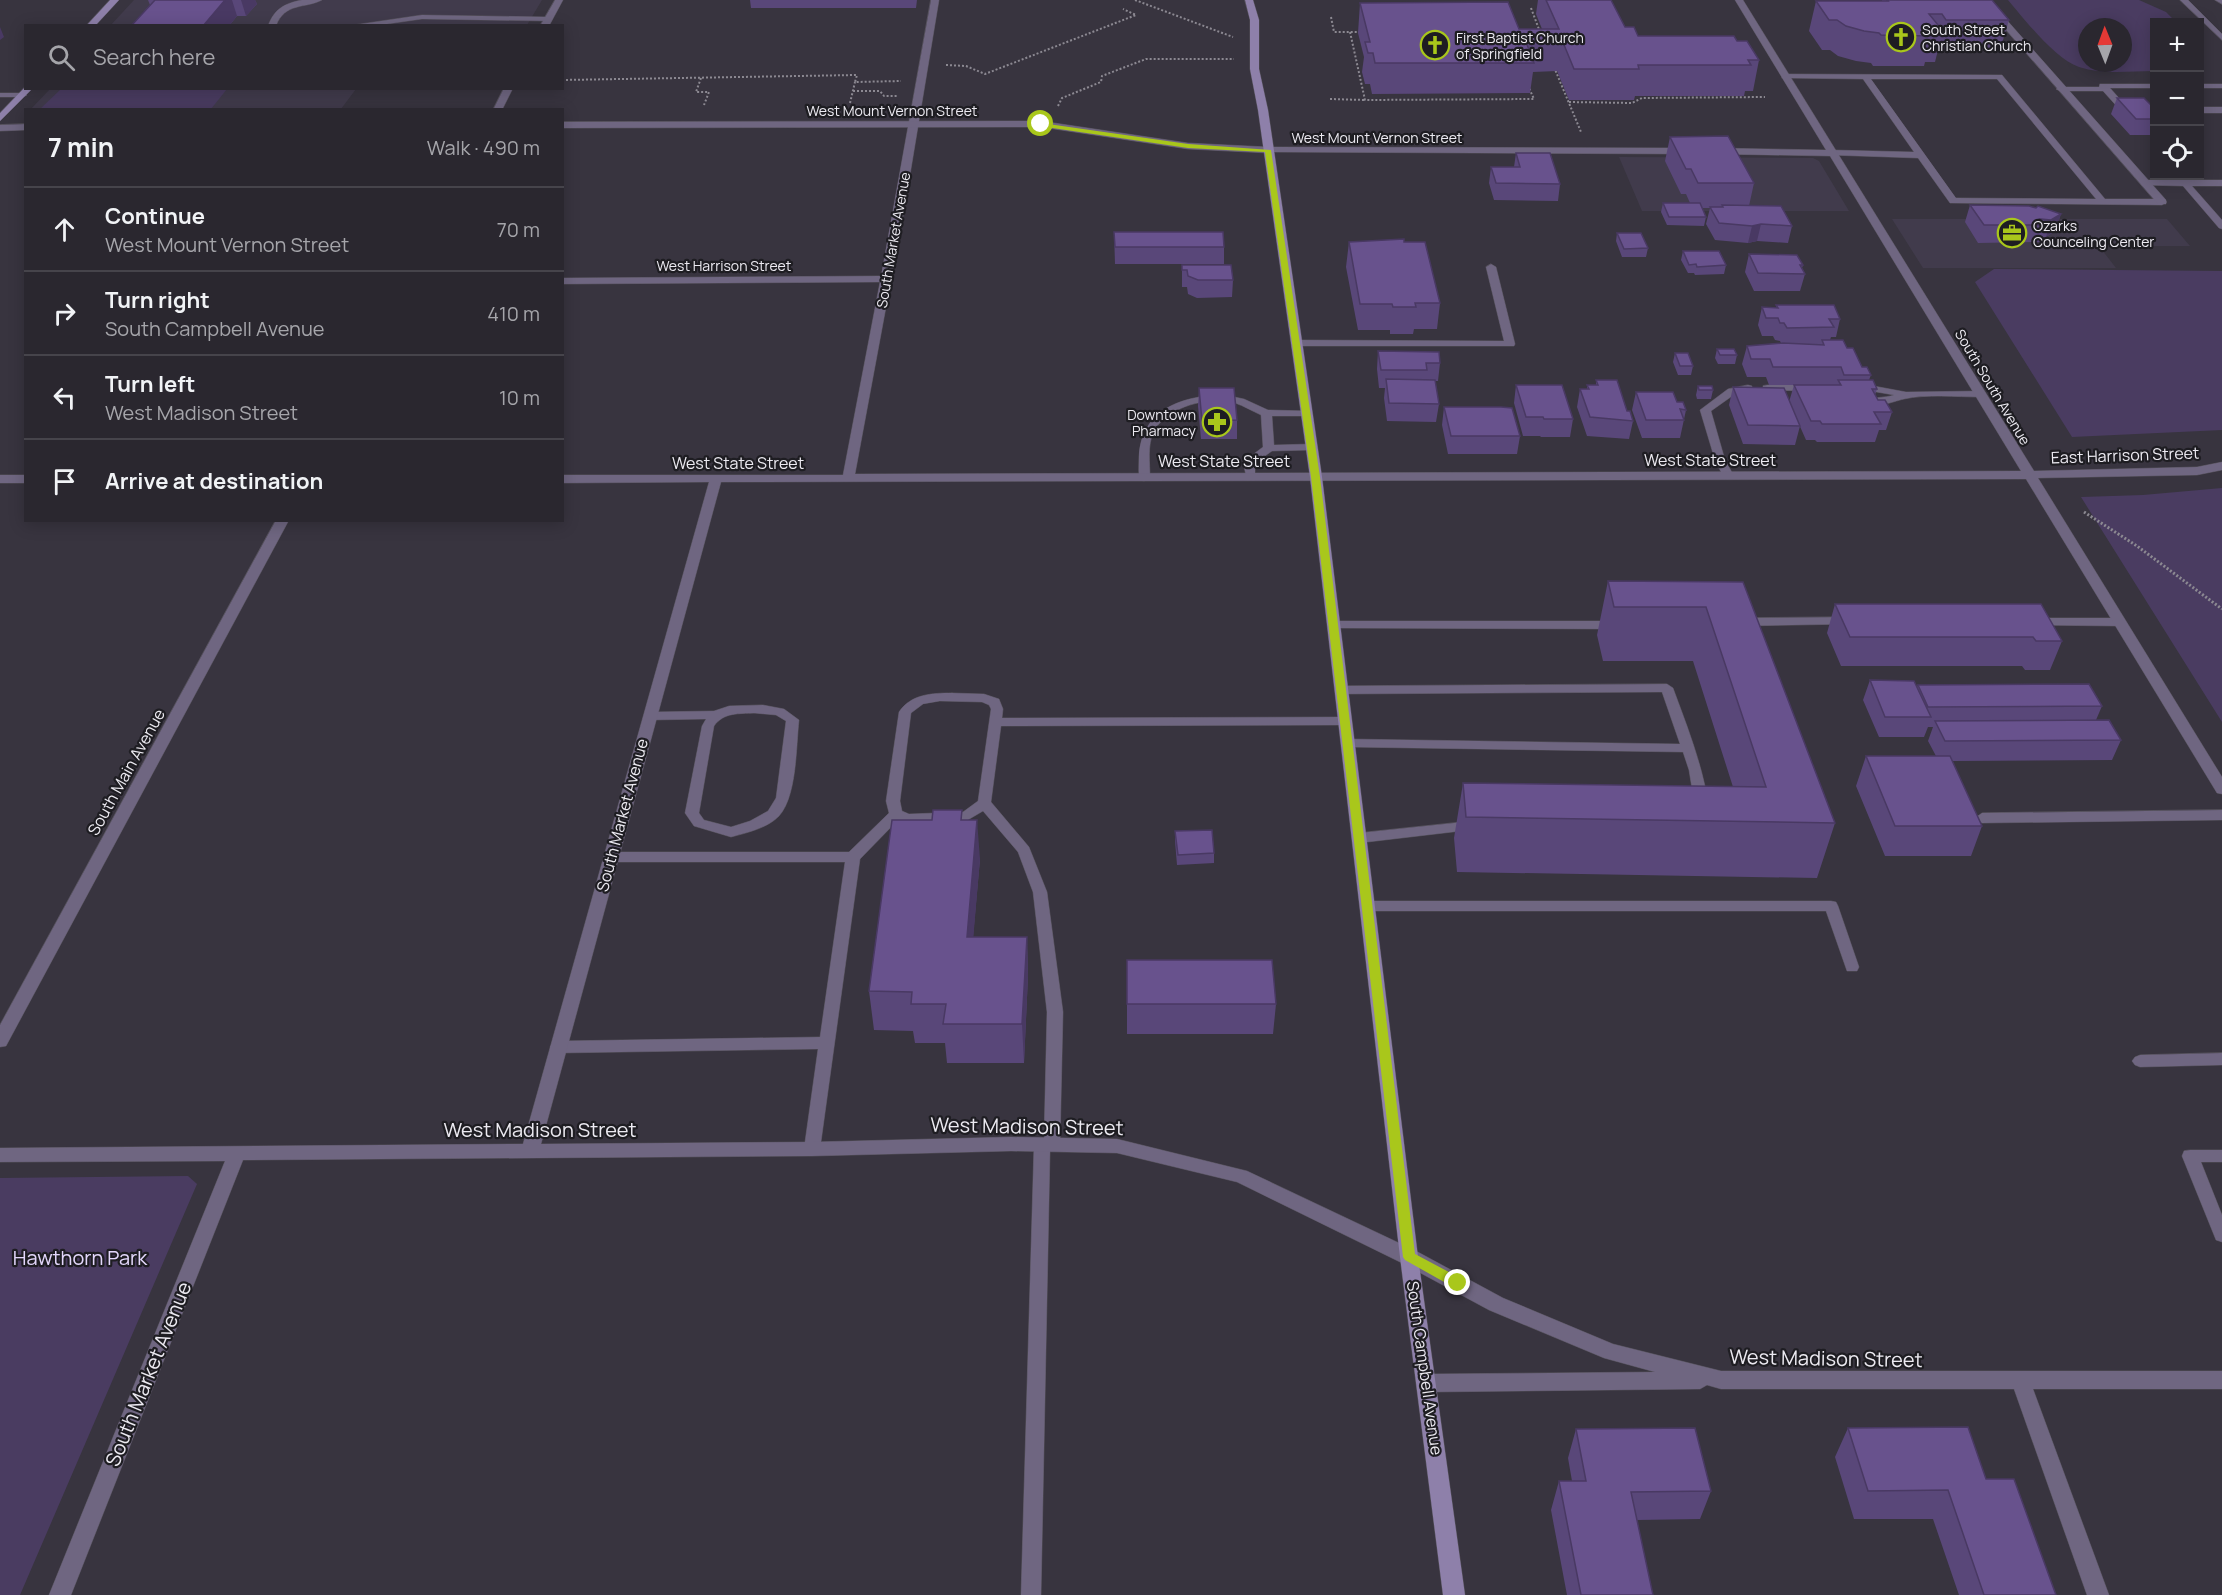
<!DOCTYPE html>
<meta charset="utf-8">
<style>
body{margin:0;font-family:Manrope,sans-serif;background:#36333b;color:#f1f3f6}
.controls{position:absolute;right:18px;top:18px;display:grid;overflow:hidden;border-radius:0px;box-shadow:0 3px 15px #0003}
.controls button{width:54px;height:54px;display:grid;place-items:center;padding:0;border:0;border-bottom:2px solid #46444b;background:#2a272f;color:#f1f3f6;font:30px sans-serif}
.compass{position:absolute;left:2078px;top:18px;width:54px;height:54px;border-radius:50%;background:#2a272f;box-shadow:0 3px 15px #0003;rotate:359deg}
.stop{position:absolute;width:18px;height:18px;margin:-14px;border:4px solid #a9c71b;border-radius:50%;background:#fff}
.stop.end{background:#a9c71b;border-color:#fff;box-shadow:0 2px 6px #0008}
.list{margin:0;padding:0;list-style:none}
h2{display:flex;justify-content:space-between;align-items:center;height:78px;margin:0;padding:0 24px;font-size:26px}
h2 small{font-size:20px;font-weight:400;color:#a5a5aa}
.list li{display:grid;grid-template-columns:39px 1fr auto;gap:18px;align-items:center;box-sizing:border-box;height:84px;padding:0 24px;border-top:2px solid #46444b}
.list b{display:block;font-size:22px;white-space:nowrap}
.list p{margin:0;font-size:20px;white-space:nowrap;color:#a5a5aa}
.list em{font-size:20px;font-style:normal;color:#a5a5aa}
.icon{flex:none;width:33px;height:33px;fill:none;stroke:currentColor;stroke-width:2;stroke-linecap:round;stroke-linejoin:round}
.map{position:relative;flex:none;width:2222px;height:1595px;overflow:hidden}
.search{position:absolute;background:#2a272f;box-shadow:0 3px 15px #0003;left:24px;top:24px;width:540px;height:66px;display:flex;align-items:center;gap:15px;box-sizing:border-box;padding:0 21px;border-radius:0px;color:#a5a5aa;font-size:22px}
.panel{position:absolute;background:#2a272f;box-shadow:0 3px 15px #0003;left:24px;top:108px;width:540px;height:414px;border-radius:0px}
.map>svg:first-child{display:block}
</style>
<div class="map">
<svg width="2222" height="1595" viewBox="0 0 2222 1595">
<rect width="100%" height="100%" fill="#38343f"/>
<path fill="#413b4c" d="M134 0H542L527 25 110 26Z
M50 89H356L341 109 30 110Z
M1619 157 1813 158 1819 161 1849 211H1642Z
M1892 219H2167L2190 246H2099L2116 268H1923Z"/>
<path fill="#4a3c61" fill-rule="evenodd" d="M2008 0H2139L2166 12 2176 22H2154V71C2130 71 2103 75 2079 67 2055 59 2025 20 2008 0ZM2087 27H2123V63H2087Z
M61 89V88L227 89 211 109H40Z
M1994 269 2222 271V430L2072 437 1975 282Z
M2222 488V722L2081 497 2143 495Z
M188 1176 197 1184 20 1595H0V1178Z"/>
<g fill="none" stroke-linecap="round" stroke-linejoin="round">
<g stroke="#55515b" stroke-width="1">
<path id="service" d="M302 0H322C305 9 285 2 276 26H268C274 9 285 3 302 0Z
M2180 0H2188L2222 34V40Z
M2215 0H2222V4Z
M422 15 548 17 552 19 548 21 422 19 373 26H347Z
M1782 74 2002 75 2105 199H2162L2167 202 2162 205 1950 203 1918 158 1829 155V151L1832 150 1914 152 1863 79 1785 78H1782ZM1871 79H1997L2096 199 1956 198Z
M2100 84H2154V88H2110L2127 107H2154V112H2122L2103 91H2060L2056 89 2060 87H2099Z
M2200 84H2222V88H2200Z
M0 93H23L27 95 23 97H0Z
M2200 107H2222V113H2200Z
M2145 180H2222V186H2192L2222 220V229L2219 228 2183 186 2142 185V181Z
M1491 264 1496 267 1515 344 1514 346H1296L1291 343 1296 340 1504 341 1486 267Z
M1863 384 1906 392 1980 391 1985 394 1980 397C1957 397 1926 394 1904 399 1891 402 1875 410 1864 401 1869 397 1885 398 1894 395L1859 389V385Z
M1748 385 1752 386V390L1735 394 1711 411 1725 460 1734 476 1728 479 1724 478 1715 460 1700 410 1728 389Z
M1767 385H1811L1816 388 1811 391 1763 390V386Z
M1225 395 1244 399 1268 410 1310 411 1311 413 1306 416H1272L1274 445 1311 444 1316 447 1311 450 1272 451 1255 463V480H1247L1243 462 1263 447 1261 415C1252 411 1244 406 1235 403 1209 396 1168 406 1154 431 1147 445 1150 463 1150 478L1144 481 1140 480C1138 473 1139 465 1139 457 1141 409 1183 395 1225 395Z
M1847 617 1853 621 1851 624 1740 626 1734 622 1740 618Z
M2034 618H2119L2125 622 2119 626 2030 625 2028 622Z
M1334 621H1616L1622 625 1616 629 1330 628 1328 625 1330 622Z
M1667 684 1673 688C1687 726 1701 761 1708 801L1706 804 1701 806 1694 801 1689 770 1683 752 1348 747 1341 743 1348 739 1680 744 1662 692 1341 694 1335 690 1341 686Z
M952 693 984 694 999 699 1003 709 1002 718 1345 717 1351 721 1345 725 1001 726 991 802 1029 847 1047 892 1063 1012 1060 1145 1058 1150 1050 1151 1041 1595H1021L1034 1145 1036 1140 1044 1139 1047 1012 1033 892 1018 852 983 811 966 821 908 824 898 820 860 859 820 1149 818 1154 812 1155 806 1154 804 1149 818 1049 558 1053 553 1051 550 1047 553 1043 558 1041 820 1037 845 862H611L604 857 611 852H849L889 813 886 801 899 712C911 694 932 693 952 693ZM940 701 982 702 989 705 991 709 978 801 963 812 909 814 902 811 900 801 911 713 923 704Z
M763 705 784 709 799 720C796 747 797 796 779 816 768 828 746 833 731 837L694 826 685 813 702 726 706 719 650 720 644 716 650 712 714 711 729 706ZM754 713 776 715 786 721 776 798 768 811 750 821 731 827 704 820 699 813 714 726C724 712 739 714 754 713Z
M2222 810V820L1982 823 1975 818 1982 813Z
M1473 821 1480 826 1478 829 1359 843 1352 838 1359 833Z
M1367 901H1831L1836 902 1838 906 1859 967 1857 971H1847L1826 911H1367L1362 910 1360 906 1362 902Z
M2222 1053V1065L2140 1067 2135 1065 2132 1061 2135 1057 2140 1055Z
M2190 1150H2222V1162H2201L2222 1215V1242L2216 1240 2214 1235 2182 1156 2184 1151Z"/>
</g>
<g stroke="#55515b" stroke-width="1">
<path id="minor" d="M555 0H563L549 26H540Z
M931 0H939L905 205 855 474 2021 471 1830 156 1715 154 1710 151 1715 148 1826 150 1735 0H1743L2034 471 2197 467 2222 462V470L2197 475 2038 478 2222 777V794L2217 793 2026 479 721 482 541 1144 812 1142 1011 1137 1117 1139 1247 1171 1416 1251 1503 1298 1613 1344 1721 1371H2222V1389H2033L2109 1595H2087L2014 1389H1721L1707 1385 1700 1389 1428 1392 1421 1389 1418 1383 1421 1377 1428 1374 1655 1372 1604 1358 1489 1310 1402 1263 1237 1182 1117 1153 1011 1151 812 1156 243 1160 71 1595H49L225 1161 0 1162V1148L523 1144 709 482 562 483V475H843L880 282 562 284V278L881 276Z
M1980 0H1989L2166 200V204H2158Z
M504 88H513L502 110H493Z
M1268 147 1685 148 1690 151 1685 154 1265 152V148Z
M0 475H26V483H0Z
M276 520H289L6 1046 0 1047V1025Z"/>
</g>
<g stroke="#55515b" stroke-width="1">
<path id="tertiary" d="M1041 121 1188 143 1268 147 1273 150 1268 153 1188 149 1041 127 562 128V122Z
M26 124V130L0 131V125Z"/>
</g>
<g stroke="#55515b" stroke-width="1">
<path id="secondary" d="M110 0H119L95 26H86Z
M1245 0H1253L1259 20V69L1268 110 1322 477 1418 1257 1465 1595H1443L1400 1257 1310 477 1258 110 1250 69V20Z
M26 86V88H33L0 121V113Z"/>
</g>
<path stroke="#8c8992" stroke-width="2" stroke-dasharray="2 2" stroke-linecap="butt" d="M1135 0 1233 37
M1531 8 1540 32
M1331 17 1334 32H1363
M1350 32 1365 100 1534 99 1529 88
M946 65 966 66 985 74 1136 15 1123 9
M1554 67 1581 132
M701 78 696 92H709L704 105
M562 80 857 75 855 82 901 81
M853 91H880L884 96H897
M1330 99 1365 100
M1569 102 1632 103 1642 98 1765 97
M850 103 855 82
M1058 106 1062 98 1101 82 1102 76 1146 59H1234"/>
<path stroke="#8c8992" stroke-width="3" stroke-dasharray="2 2" stroke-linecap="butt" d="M2084 512 2137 546 2222 609"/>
<use href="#service" fill="#6f6681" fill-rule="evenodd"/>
<use href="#minor" fill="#6f6681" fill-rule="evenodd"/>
<use href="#tertiary" fill="#6f6681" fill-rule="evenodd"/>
<use href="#secondary" fill="#8e80aa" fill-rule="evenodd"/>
</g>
<path fill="#594779" d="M148 0H255L257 4 246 16H237L229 26H131L150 5Z
M750 0H917L916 8H751Z
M1538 0H1611L1625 27 1638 36 1737 41 1759 60 1753 91H1745L1744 96H1635L1634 100H1569L1557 71 1533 72 1530 93 1372 94 1370 84H1365L1362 72 1364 57 1358 33 1360 3 1519 29H1542L1536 14Z
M1882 0H1992L2009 20 2000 50H1938L1935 62H1925L1924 66H1873L1871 63 1856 61 1838 56 1830 50H1822L1809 31 1816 1H1882Z
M2117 98 2154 108V135H2130L2111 114Z
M1670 137 1754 183 1749 206 1792 226 1788 243 1757 241 1748 243 1715 240 1706 224 1710 208H1702L1706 217 1704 226 1667 225 1661 212 1663 203H1690L1686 194H1681L1665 161Z
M1516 153 1560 184 1558 201 1494 200 1489 183 1491 167H1514Z
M1970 205 2036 208 2061 214 2055 231 2046 237H2041L2040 242 1978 243 1965 222Z
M1114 232 1224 247V264H1115Z
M1617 233 1648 248 1646 257H1622L1616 241Z
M1349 242H1404L1440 303 1437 329H1414L1413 334H1390V330H1358L1346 267Z
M1683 251 1726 265 1724 274 1695 275 1694 273H1688L1681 260Z
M1749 254 1803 265 1802 268 1805 274 1800 291H1754L1745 272Z
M1182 265 1233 280 1232 297 1197 298 1188 294 1187 287H1182Z
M1776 305 1840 319 1836 337H1831L1830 340 1847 348 1862 367 1871 375 1869 380 1877 389 1875 395 1878 400 1892 412 1886 430H1879L1875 442H1817L1815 440H1806L1798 422 1800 426 1795 445 1743 444 1729 405 1733 387 1789 402 1794 385H1769L1766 377H1747L1742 364 1747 346 1781 343 1780 341 1775 340 1773 336H1762L1758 325 1762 307 1776 308Z
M1717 349 1737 355 1735 364H1718L1715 358Z
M1378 351 1440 363 1438 381H1435L1439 404 1436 422 1387 421 1384 398 1385 388H1379L1377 369Z
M1675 353 1693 366 1691 375H1678L1673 362Z
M1596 380 1627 411 1633 421 1629 439 1587 436 1577 407 1580 389H1587V385H1596Z
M1516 385 1573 419 1570 437H1541L1540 436H1523L1514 403Z
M1698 386 1713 390 1711 399H1697L1696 395Z
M1199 388 1237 420V439H1201L1198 406Z
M1636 392 1686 410 1680 438H1642L1632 410Z
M1444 407 1520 436 1517 454H1448L1442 425Z
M1608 581 1743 582 1835 823 1817 878 1457 872 1454 838 1463 783 1733 787 1693 661H1603L1597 635Z
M1835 604 2062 641 2050 670H2025L2022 666H1841L1827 633Z
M1870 680 1917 687 1918 685 2102 706 2096 720 2121 740 2112 760 1952 761 1982 826 1971 856H1885L1856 786 1866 756H1936L1928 741 1933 727H1928L1924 737H1879L1863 700Z
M962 810V820L980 859 973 937H1027L1028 976 1024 1063H947L945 1043H915L913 1031 874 1030 869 991 932 820Z
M1175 831 1214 853V863L1177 865 1175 841Z
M1127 960 1276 1004 1273 1034H1127Z
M1848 1428 1986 1479 2056 1595H1959L1933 1519H1854L1835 1457Z
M1576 1429 1711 1491 1700 1519 1637 1520 1653 1595H1567L1551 1510 1559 1481H1572L1568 1458Z"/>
<path fill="#493963" d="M225 0H232L237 16 229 26H203Z
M241 0H255L257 4 246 16Z
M0 27 4 37 0 40Z
M2061 214 2055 231 2046 237 2051 220Z
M1761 224 1757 241 1748 243 1752 226Z
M977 820 980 859 970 976 967 937Z
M1027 937 1028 976 1024 1063 1022 1024Z"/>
<path fill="#68528d" stroke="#493963" stroke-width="1.5" d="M155 0H225L203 26H131Z
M1546 0H1611L1625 27H1634L1638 36H1734L1737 41H1747L1759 60H1748L1751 65H1638L1639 69H1574L1562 40 1526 42 1534 63H1375L1373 53H1368L1365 42H1370L1360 3 1508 2 1519 29H1559Z
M1887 0H1992L2009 20H1946L1942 14H1929L1943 31 1929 32 1932 36 1881 35 1879 33 1864 31 1846 26 1837 20H1829L1816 1H1888Z
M2117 98H2144L2154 108V119H2136Z
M1728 136 1754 183H1698L1691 169H1686L1670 137Z
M1516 153H1550L1560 184 1496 183 1491 167H1520Z
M1663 203H1700L1706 217H1669Z
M1722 205 1781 206 1792 226 1761 224 1752 226 1719 223 1710 207H1723Z
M1970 205 2029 206 2036 208 2038 206 2061 214 2051 220 2040 219 2045 225H1984Z
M1114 232H1223L1224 247H1115Z
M1617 233H1641L1648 248 1624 249Z
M1404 239V242H1425L1440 303H1415L1416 307H1393L1392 304H1360L1349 242Z
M1683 251H1719L1726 265 1697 267 1696 264 1689 265Z
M1749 254 1797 255 1803 265H1800L1805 274 1758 273Z
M1182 265H1231L1233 280H1198L1188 276 1187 270H1182Z
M1776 305H1834L1840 319H1829L1834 327 1787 328 1784 323H1780L1778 318H1766L1762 307 1778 308Z
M1822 340H1843L1847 348H1853L1862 367H1867L1871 375H1844L1841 367H1773L1770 359H1751L1747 346 1783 343 1824 345Z
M1717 349H1734L1737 355H1720Z
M1378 351 1439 352 1440 363H1426L1427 370H1381Z
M1675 353H1688L1693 366H1680Z
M1386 379 1435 380 1439 404 1389 403Z
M1596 380H1617L1627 411H1630L1633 421 1590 417 1580 389H1589L1587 385H1598Z
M1838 380H1873L1877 389H1872L1878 400H1885L1892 412H1874L1881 424H1822L1820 421H1811L1794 385H1841Z
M1516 385H1562L1573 419H1544L1543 417H1526Z
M1698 386H1712L1713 390H1699Z
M1733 387 1784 388 1800 426 1748 425Z
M1199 388H1234L1237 420 1202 421Z
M1636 392H1673L1677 402H1683L1686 410 1680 409 1684 420H1646Z
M1444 407H1501L1512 408 1520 436H1451Z
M1608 581 1743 582 1835 823 1466 817 1463 783 1766 787 1706 607H1614Z
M1835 604H2041L2062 641H2036L2033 637H1850Z
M1870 680 1914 681 1931 717H1885Z
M2089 684 2102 706 1928 707 1918 685Z
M2109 720 2121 740 1945 741 1935 721Z
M1866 756H1950L1982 826H1895Z
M933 810H962L961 820H977L967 937H1027L1022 1024H943L946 1004H911L912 992 869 991 892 820H932Z
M1212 830 1214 853 1178 855 1175 831Z
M1127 960H1272L1276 1004H1127Z
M1968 1427 1986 1479H2014L2056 1595H1984L1948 1490 1868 1491 1848 1428Z
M1695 1428 1711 1491 1631 1492 1653 1595H1581L1559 1481H1586L1576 1429Z"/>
<path fill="#a9c71b" d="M1041 123 1188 144 1271 150 1320 477 1415 1254 1462 1279 1464 1283 1462 1287H1453L1405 1260 1403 1257 1311 477 1265 152 1188 148 1039 126Z"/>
<defs>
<g id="church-ring" transform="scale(1.5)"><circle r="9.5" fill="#1e1d22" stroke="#a9c71b" stroke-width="1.5"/><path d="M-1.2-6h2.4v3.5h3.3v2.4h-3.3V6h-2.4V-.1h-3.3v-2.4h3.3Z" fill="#a9c71b"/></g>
<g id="office-ring" transform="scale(1.5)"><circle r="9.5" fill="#1e1d22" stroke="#a9c71b" stroke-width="1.5"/><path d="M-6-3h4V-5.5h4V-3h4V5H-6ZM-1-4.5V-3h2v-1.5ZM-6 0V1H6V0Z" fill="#a9c71b"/></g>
<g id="pharmacy-ring" transform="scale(1.5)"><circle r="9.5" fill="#1e1d22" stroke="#a9c71b" stroke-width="1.5"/><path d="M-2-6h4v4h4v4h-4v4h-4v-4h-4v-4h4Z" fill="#a9c71b"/></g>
</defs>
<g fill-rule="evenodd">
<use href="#church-ring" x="1901" y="37"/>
<use href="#church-ring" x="1435" y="45"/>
<use href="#office-ring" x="2012" y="233"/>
<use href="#pharmacy-ring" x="1217" y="422"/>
</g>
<g text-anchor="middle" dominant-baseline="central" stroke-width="4.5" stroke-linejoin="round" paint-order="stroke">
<g font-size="14" fill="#eceaf1" stroke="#1e1d22" text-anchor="start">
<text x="1922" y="29">South Street<tspan x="1922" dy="16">Christian Church</tspan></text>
<text x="1456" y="37">First Baptist Church<tspan x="1456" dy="16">of Springfield</tspan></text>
<text x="2033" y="225">Ozarks<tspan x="2033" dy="16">Counceling Center</tspan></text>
<text x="1196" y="414" text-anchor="end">Downtown<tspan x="1196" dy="16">Pharmacy</tspan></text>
</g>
<g font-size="14" fill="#eceaf1" stroke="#1e1d22">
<text x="892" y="110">West Mount Vernon Street</text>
<text x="1377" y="137">West Mount Vernon Street</text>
<text transform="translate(893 240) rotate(-80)">South Market Avenue</text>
<text x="724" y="265">West Harrison Street</text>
<text transform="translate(1993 387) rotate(59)">South South Avenue</text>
</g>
<g font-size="16" fill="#eceaf1" stroke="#1e1d22">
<text transform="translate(2125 455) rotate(-2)">East Harrison Street</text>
<text x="1710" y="460">West State Street</text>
<text x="1224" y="461">West State Street</text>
<text x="738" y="463">West State Street</text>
<text transform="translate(126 772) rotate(-61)">South Main Avenue</text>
<text transform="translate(622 815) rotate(-75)">South Market Avenue</text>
<text transform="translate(1425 1368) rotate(82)">South Campbell Avenue</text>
</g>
<g font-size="20" fill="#eceaf1" stroke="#1e1d22">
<text transform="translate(1027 1126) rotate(1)">West Madison Street</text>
<text x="540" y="1129">West Madison Street</text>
<text transform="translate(1826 1358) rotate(1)">West Madison Street</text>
<text transform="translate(148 1374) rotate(-68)">South Market Avenue</text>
</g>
<g font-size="20" fill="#e3d7fb" stroke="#1e1d22">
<text x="80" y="1257">Hawthorn Park</text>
</g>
</g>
</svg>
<div class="controls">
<button>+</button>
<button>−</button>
<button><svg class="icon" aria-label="locate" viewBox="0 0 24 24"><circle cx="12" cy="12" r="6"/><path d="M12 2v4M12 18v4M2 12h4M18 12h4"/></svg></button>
</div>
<svg class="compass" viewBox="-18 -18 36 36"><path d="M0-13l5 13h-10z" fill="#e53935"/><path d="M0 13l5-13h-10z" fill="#a5a5aa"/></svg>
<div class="stop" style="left:1041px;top:124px"></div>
<div class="stop end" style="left:1458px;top:1283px"></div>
<div class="search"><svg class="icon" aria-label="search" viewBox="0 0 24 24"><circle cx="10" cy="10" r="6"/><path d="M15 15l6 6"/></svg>Search here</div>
<section class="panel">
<h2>7 min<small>Walk · 490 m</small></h2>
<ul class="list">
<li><svg class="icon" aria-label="ahead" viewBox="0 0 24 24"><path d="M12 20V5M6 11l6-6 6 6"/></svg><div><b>Continue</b><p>West Mount Vernon Street</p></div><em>70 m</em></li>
<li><svg class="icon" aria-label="right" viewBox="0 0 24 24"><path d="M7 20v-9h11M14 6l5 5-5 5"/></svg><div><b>Turn right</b><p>South Campbell Avenue</p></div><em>410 m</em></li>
<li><svg class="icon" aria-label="left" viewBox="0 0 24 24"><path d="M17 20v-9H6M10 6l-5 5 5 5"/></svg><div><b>Turn left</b><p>West Madison Street</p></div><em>10 m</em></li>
<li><svg class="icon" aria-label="arrive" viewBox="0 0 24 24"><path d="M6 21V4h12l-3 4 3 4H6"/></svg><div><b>Arrive at destination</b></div></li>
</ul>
</section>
</div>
